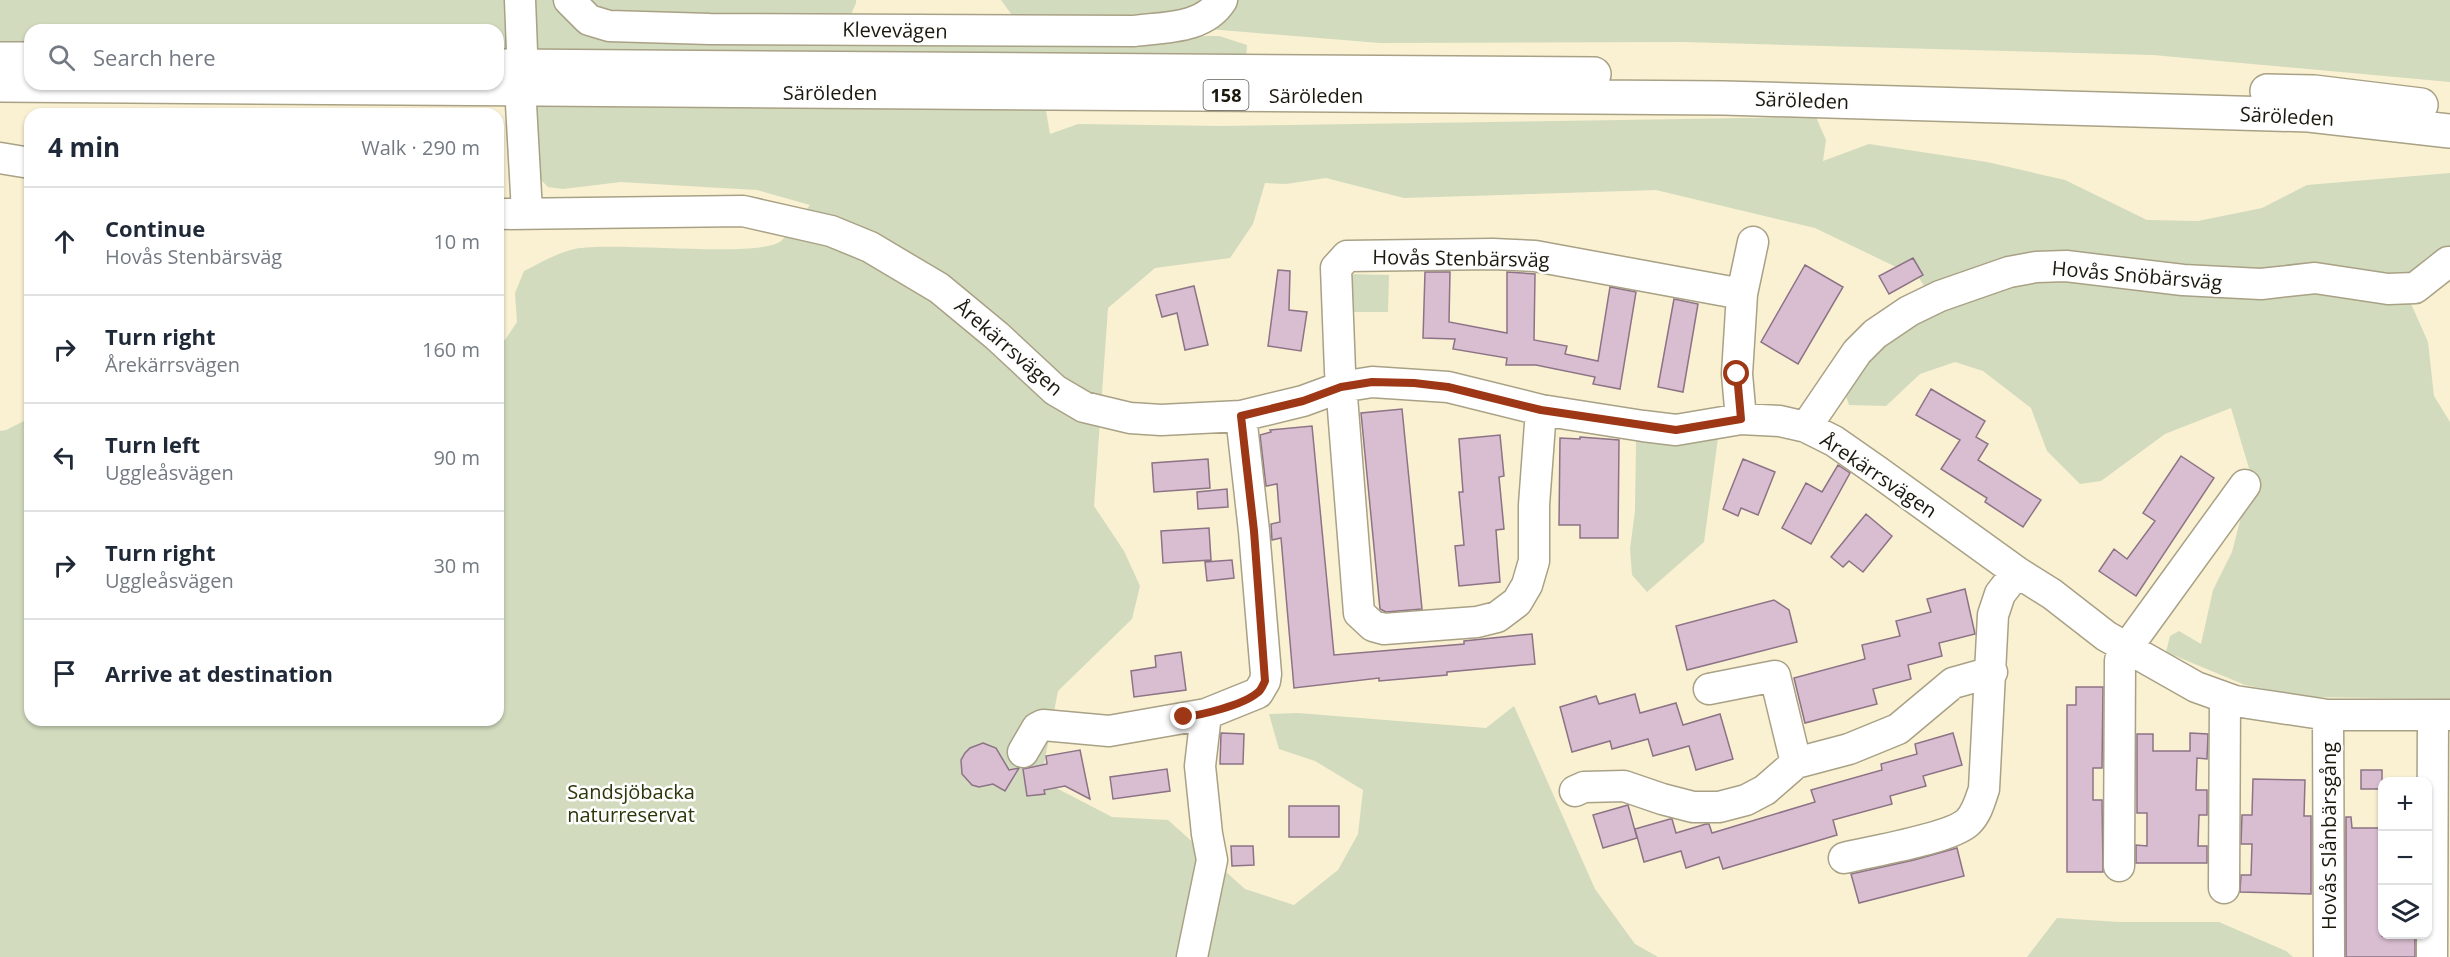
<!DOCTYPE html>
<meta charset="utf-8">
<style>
body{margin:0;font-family:"Open Sans",sans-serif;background:#f6f6f7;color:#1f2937}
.controls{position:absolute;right:18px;bottom:18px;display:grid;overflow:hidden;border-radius:12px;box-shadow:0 2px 4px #0004}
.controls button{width:54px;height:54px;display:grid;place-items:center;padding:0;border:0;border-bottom:2px solid #e0e1e3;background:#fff;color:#1f2937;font:30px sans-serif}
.stop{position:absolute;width:18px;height:18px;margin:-14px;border:4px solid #9e3715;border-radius:50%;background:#fff}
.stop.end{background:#9e3715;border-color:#fff;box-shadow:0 2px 6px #0008}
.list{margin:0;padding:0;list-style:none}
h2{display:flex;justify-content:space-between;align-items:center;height:78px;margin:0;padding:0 24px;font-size:26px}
h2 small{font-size:20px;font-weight:400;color:#747a83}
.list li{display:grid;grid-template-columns:39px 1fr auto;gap:18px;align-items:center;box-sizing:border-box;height:108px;padding:0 24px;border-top:2px solid #e0e1e3}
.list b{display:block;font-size:22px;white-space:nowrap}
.list p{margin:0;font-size:20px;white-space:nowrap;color:#747a83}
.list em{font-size:20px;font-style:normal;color:#747a83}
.icon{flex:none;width:33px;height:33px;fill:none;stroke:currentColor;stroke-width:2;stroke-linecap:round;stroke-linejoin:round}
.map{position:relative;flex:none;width:2450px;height:957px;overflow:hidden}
.search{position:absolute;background:#fff;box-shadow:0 2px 4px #0004;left:24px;top:24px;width:480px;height:66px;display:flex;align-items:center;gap:15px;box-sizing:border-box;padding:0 21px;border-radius:18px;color:#747a83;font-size:22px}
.panel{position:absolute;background:#fff;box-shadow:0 2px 4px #0004;left:24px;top:108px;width:480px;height:618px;border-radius:18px}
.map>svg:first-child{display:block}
</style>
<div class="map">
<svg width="2450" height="957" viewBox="0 0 2450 957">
<rect width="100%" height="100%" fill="#faf1d3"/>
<path fill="#d2dbbe" d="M0 0H504L508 55H498V30H30V49L0 48Z
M529 0H560L573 21 1004 37 1219 36 1247 45 1246 61 529 54Z
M589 0H856V3L849 19H631L595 8Z
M1001 0H2450V82L2153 55 1683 42 1380 43 1111 21 1014 18Z
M533 104 1046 111 1050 134 1078 124 1223 126 1816 117 1826 140 1823 161 1869 144 1987 162 2065 180 2147 220 2198 221 2262 208 2307 185 2450 173V251C2427 247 2414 271 2404 288L2428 342 2434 396 2450 422V699L2306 697 2245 685 2166 652 2170 636 2179 631 2201 644 2213 590 2232 552 2244 505 2254 485 2231 408 2165 434 2101 481 2080 484 2047 451 2031 408 1983 371 1955 362 1920 374 1886 406 1849 405 1843 387 1879 341 1939 310 1919 278 1815 228 1656 190 1404 198 1326 178 1286 184 1265 183 1253 224 1230 258 1155 268 1108 308 1094 506 1124 551 1140 586 1132 619 1058 691 1041 780 1112 817 1168 820 1245 889 1294 905 1338 870 1358 834 1363 790 1315 761 1279 749 1269 714 1298 713 1486 728 1514 706 1595 889 1635 944 1658 957H0V431L6 430 30 418V720H498V341L505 340 517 322 515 293 524 271C540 263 556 253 575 249 616 241 758 259 781 241 792 231 801 216 810 205L757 190 704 187 621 182 563 189 548 187 537 176Z
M1350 274 1389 275 1388 312H1349Z
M1718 438 1704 542 1647 592 1632 575 1630 549 1635 511 1636 441 1672 444Z
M2057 918 2119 922H2219L2286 951 2293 957H2027Z"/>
<path fill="#d9bed1" stroke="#8c7385" stroke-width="1.5" d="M1913 258 1923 275 1889 294 1879 276Z
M1805 265 1843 287 1798 364 1761 342Z
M1278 270 1290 271 1289 310 1307 312 1301 351 1268 346Z
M1425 272H1450L1449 322 1507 333V272L1535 274 1534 340 1567 346 1565 354 1598 361 1610 287 1636 292 1620 389 1593 384 1595 377 1536 365H1506L1507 358 1453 349 1455 339 1423 338Z
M1194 286 1208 345 1185 350 1177 313 1162 317 1156 295Z
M1674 299 1698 304 1683 392 1658 387Z
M1931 389 1985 421 1976 437 1988 444 1978 460 2041 500 2023 527 1985 502 1987 498 1941 469 1960 440 1916 415Z
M1402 409 1422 609 1386 612 1380 609 1361 413Z
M1312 426 1334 655 1464 644V641L1532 634 1535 664 1447 672V675L1379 681V678L1294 688 1281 538 1272 540 1271 524 1280 522 1277 484 1266 486 1260 435 1271 432 1270 430Z
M1500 435 1504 476 1499 477 1504 529 1496 530 1500 582 1459 586 1455 546 1464 545 1459 492H1463L1459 439Z
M1580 437 1619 440 1618 538H1580V525H1559L1560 438 1580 439Z
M2181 456 2214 478 2136 596 2099 571 2114 549 2127 559 2155 521 2143 513Z
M1208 459 1210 488 1154 492 1152 463Z
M1743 459 1775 472 1758 515 1741 508 1738 516 1723 509Z
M1838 465 1850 473 1811 544 1782 528 1806 483 1822 492Z
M1227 489 1228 507 1198 509 1197 492Z
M1866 514 1892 536 1863 572 1849 561 1843 567 1831 557Z
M1209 528 1211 560 1163 563 1161 531Z
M1232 560 1234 578 1207 581 1205 562Z
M1965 589 1975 634 1939 643 1942 656 1908 665 1911 679 1873 689 1877 704 1805 723 1794 678 1865 659 1862 645 1900 636 1896 621 1931 612 1927 599Z
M1774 600 1789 610 1797 642 1687 670 1676 626Z
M1181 652 1186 690 1134 697 1131 671 1156 667 1155 656Z
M2076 687H2103L2102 768H2093V800H2102L2103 872H2067V705H2076Z
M1635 694 1640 713 1676 703 1683 725 1720 714 1733 759 1696 770 1689 746 1653 756 1648 739 1612 749 1610 741 1572 752 1560 707 1596 696 1599 704Z
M1221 733 1244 734 1243 764H1220Z
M1953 733 1962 765 1923 776 1926 786 1890 796 1892 804 1833 820 1837 835 1723 869 1719 857 1686 868 1681 851 1644 862 1635 829 1670 819H1672L1676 833 1706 824H1709L1712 833 1815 802 1811 790 1882 770 1881 764 1917 754 1915 744Z
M2190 733 2208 734 2207 759 2197 758 2196 790H2207V815H2199L2198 846H2207V863H2136V845L2147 846V813H2137V734H2153V751H2190Z
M983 743 996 748 1009 770 1019 768 1005 791 993 784 979 787 972 785 962 774 961 760 965 753 970 748Z
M1080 750 1090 799 1065 786 1044 790 1045 794 1027 796 1023 769 1047 764 1046 756Z
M1167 769 1170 791 1113 799 1110 777Z
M2361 770H2382V789H2361Z
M2253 779 2305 780 2304 816H2311V894L2240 892 2241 875H2251L2252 844H2241L2242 815H2252Z
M1628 805 1637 838 1603 848 1593 815Z
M1289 806H1339V837H1289Z
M2346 817H2351L2352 828H2382V936H2415V957H2346Z
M1231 846H1253L1254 865 1232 866Z
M1957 848 1964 876 1859 903 1851 874 1914 860Z"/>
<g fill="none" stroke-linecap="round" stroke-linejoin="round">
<g stroke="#a9a185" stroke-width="33">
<path id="minor" d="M520 0 522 51
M569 0 589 20 609 26 710 29 1134 31C1165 27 1204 29 1222 0
M521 104 527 212
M0 158 30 163
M498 214 743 211 831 231 870 247 939 288 997 336 1055 390 1084 407 1130 418 1161 420 1241 416 1303 401 1341 387 1372 382 1448 387 1541 410 1643 426 1676 430 1741 419 1780 421 1806 427 1834 441 1877 471 2017 572 2052 594 2106 636 2196 687 2235 701 2328 715H2450
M1742 294 1753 242
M1541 410 1534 505V561L1527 585 1517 602 1497 617 1477 622 1384 629 1373 626 1359 613 1340 371 1336 268 1347 256 1493 254 1535 256 1742 294 1737 374 1741 419
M1806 427 1857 352 1875 334 1909 311 1940 296 2009 272 2036 267 2066 266 2183 280 2261 284 2315 278 2388 289 2415 288 2448 262
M1709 689 1775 676 1796 763
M2328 715 2329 957
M1023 752 1037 728 1043 725 1109 731 1206 714 1258 693 1265 681 1266 674 1254 531 1241 416
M1575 791 1584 787 1624 786 1662 799 1693 807H1719L1746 800 1765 790 1796 763 1849 749 1898 729 1953 683 1992 672
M1844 858C1872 851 1950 839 1968 822 1977 813 1980 801 1984 789L1993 615 2000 594 2017 572
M2119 866 2120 660 2134 638 2245 485
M2224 888 2225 698
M1192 957 1212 860 1207 834 1200 766 1206 714
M2432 957 2433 715"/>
</g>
<g stroke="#a9a185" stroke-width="36">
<path id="major" d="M0 59H30
M498 66 1594 74
M0 85 1724 98 2309 115 2450 131
M2267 91 2314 92 2421 105"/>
</g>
<use href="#minor" stroke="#fff" stroke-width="30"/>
<use href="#major" stroke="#fff" stroke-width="33"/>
</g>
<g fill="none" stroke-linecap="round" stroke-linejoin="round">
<path stroke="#9e3715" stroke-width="8" d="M1184 717C1202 715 1243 705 1257 693 1261 691 1263 685 1265 681L1254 531 1241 416 1303 401 1341 387 1372 382 1414 383 1448 387 1541 410 1676 430 1741 419 1737 374"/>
</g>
<g text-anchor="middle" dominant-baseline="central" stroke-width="5" stroke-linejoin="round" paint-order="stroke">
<rect fill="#fefefe" stroke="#5f5d56" stroke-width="1.5" x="1203.5" y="80" width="45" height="30" rx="4.5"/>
<g font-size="18" font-weight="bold" fill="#1b180e">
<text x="1226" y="95">158</text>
</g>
<g font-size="20" fill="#1b180e" stroke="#fefefe">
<text transform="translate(895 30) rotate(1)">Klevevägen</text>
<text x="830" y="92">Säröleden</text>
<text x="1316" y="95">Säröleden</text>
<text transform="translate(1802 100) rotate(2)">Säröleden</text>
<text transform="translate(2287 116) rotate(3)">Säröleden</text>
<text transform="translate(1461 258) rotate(1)">Hovås Stenbärsväg</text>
<text transform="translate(2137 275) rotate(5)">Hovås Snöbärsväg</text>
<text transform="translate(1009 347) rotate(41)">Årekärrsvägen</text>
<text transform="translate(1879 475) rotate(34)">Årekärrsvägen</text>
<text transform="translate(2328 836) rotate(-90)">Hovås Slånbärsgång</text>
</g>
<g font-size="20" fill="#2c3608" stroke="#fefefe">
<text x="631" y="791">Sandsjöbacka<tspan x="631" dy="23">naturreservat</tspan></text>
</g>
</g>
</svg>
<div class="controls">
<button>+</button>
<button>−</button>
<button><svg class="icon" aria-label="layers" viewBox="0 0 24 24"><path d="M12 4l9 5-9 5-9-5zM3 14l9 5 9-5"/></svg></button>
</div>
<div class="stop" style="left:1737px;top:374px"></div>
<div class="stop end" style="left:1184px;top:717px"></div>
<div class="search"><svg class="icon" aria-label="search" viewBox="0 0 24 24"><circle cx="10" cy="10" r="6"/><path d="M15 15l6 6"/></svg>Search here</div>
<section class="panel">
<h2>4 min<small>Walk · 290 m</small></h2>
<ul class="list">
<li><svg class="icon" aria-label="ahead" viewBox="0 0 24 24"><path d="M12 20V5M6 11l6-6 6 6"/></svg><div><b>Continue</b><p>Hovås Stenbärsväg</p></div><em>10 m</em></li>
<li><svg class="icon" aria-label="right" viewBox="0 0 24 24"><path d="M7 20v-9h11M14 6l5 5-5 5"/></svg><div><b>Turn right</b><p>Årekärrsvägen</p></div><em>160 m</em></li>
<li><svg class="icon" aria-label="left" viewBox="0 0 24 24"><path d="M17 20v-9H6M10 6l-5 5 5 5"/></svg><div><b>Turn left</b><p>Uggleåsvägen</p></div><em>90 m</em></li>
<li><svg class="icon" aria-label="right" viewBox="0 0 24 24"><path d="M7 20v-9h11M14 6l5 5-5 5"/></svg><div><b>Turn right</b><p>Uggleåsvägen</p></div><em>30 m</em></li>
<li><svg class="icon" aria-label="arrive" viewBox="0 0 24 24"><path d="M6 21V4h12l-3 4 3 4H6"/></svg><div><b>Arrive at destination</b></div></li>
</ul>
</section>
</div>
